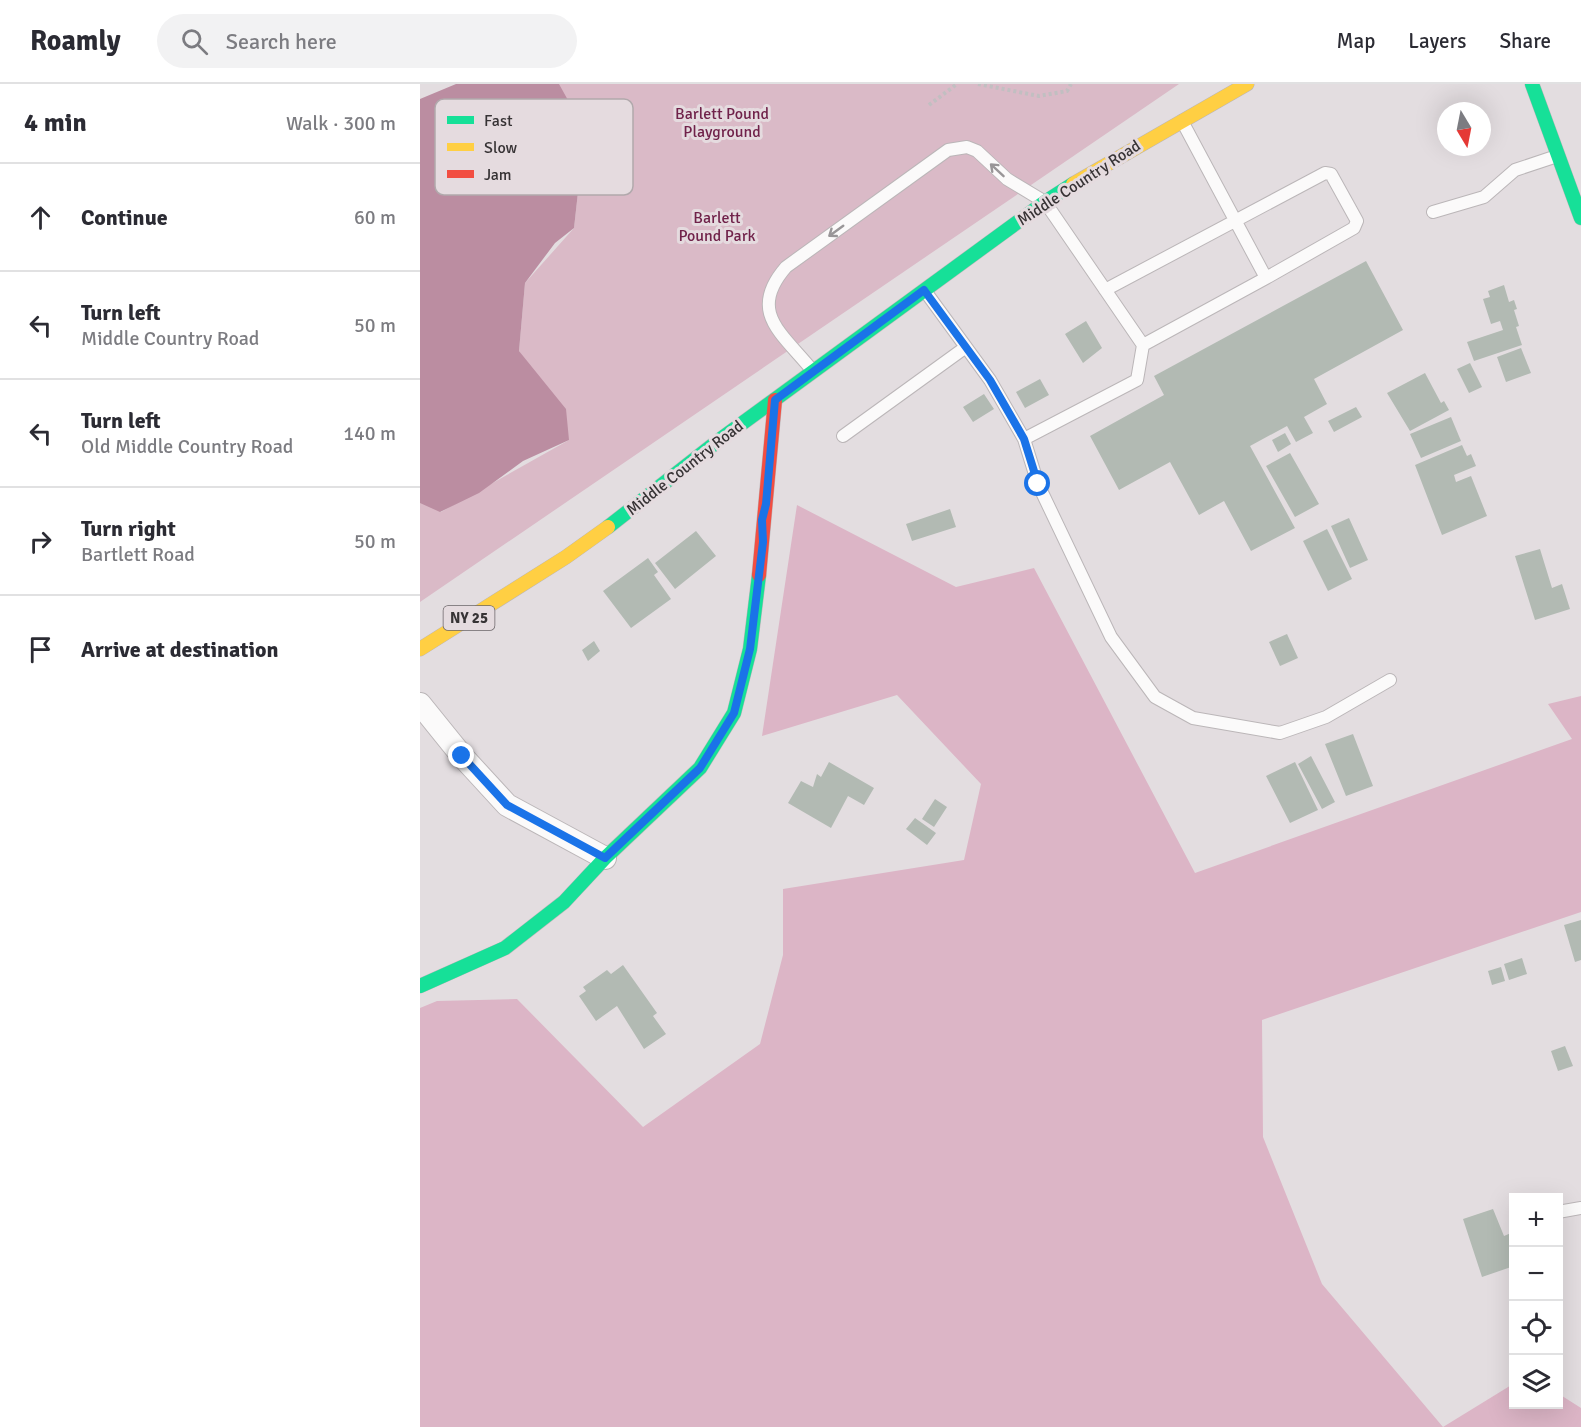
<!DOCTYPE html>
<meta charset="utf-8">
<style>
body{margin:0;font-family:Signika,sans-serif;background:#f2f2f3;color:#2b2b33}
.controls{position:absolute;right:18px;bottom:18px;display:grid;overflow:hidden;border-radius:0px;box-shadow:0 6px 24px #0002}
.controls button{width:54px;height:54px;display:grid;place-items:center;padding:0;border:0;border-bottom:2px solid #e1e1e2;background:#fff;color:#2b2b33;font:30px sans-serif}
.compass{position:absolute;left:1017px;top:18px;width:54px;height:54px;border-radius:50%;background:#fff;box-shadow:0 6px 24px #0002;rotate:170deg}
.stop{position:absolute;width:18px;height:18px;margin:-14px;border:4px solid #1a73e8;border-radius:50%;background:#fff}
.stop.end{background:#1a73e8;border-color:#fff;box-shadow:0 2px 6px #0008}
.list{margin:0;padding:0;list-style:none}
h2{display:flex;justify-content:space-between;align-items:center;height:78px;margin:0;padding:0 24px;font-size:26px}
h2 small{font-size:20px;font-weight:400;color:#7c7c81}
.list li{display:grid;grid-template-columns:39px 1fr auto;gap:18px;align-items:center;box-sizing:border-box;height:108px;padding:0 24px;border-top:2px solid #e1e1e2}
.list b{display:block;font-size:22px;white-space:nowrap}
.list p{margin:0;font-size:20px;white-space:nowrap;color:#7c7c81}
.list em{font-size:20px;font-style:normal;color:#7c7c81}
.icon{flex:none;width:33px;height:33px;fill:none;stroke:currentColor;stroke-width:2;stroke-linecap:round;stroke-linejoin:round}
.map{position:relative;flex:none;width:1161px;height:1343px;overflow:hidden}
header{display:flex;align-items:center;gap:36px;box-sizing:border-box;height:84px;padding:0 30px;background:#fff;border-bottom:2px solid #e1e1e2}
header strong{font-size:28px}
nav{display:flex;gap:33px;margin-inline-start:auto;font-size:21px}
.search{width:420px;height:54px;background:#f2f2f3;display:flex;align-items:center;gap:15px;box-sizing:border-box;padding:0 21px;border-radius:33px;color:#7c7c81;font-size:22px}
main{display:flex}
aside{flex:1;background:#fff}
.map>svg:first-child{display:block}
</style>
<header>
<strong>Roamly</strong>
<div class="search"><svg class="icon" aria-label="search" viewBox="0 0 24 24"><circle cx="10" cy="10" r="6"/><path d="M15 15l6 6"/></svg>Search here</div>
<nav><a>Map</a><a>Layers</a><a>Share</a></nav>
</header>
<main>
<aside>
<h2>4 min<small>Walk · 300 m</small></h2>
<ul class="list">
<li><svg class="icon" aria-label="ahead" viewBox="0 0 24 24"><path d="M12 20V5M6 11l6-6 6 6"/></svg><div><b>Continue</b></div><em>60 m</em></li>
<li><svg class="icon" aria-label="left" viewBox="0 0 24 24"><path d="M17 20v-9H6M10 6l-5 5 5 5"/></svg><div><b>Turn left</b><p>Middle Country Road</p></div><em>50 m</em></li>
<li><svg class="icon" aria-label="left" viewBox="0 0 24 24"><path d="M17 20v-9H6M10 6l-5 5 5 5"/></svg><div><b>Turn left</b><p>Old Middle Country Road</p></div><em>140 m</em></li>
<li><svg class="icon" aria-label="right" viewBox="0 0 24 24"><path d="M7 20v-9h11M14 6l5 5-5 5"/></svg><div><b>Turn right</b><p>Bartlett Road</p></div><em>50 m</em></li>
<li><svg class="icon" aria-label="arrive" viewBox="0 0 24 24"><path d="M6 21V4h12l-3 4 3 4H6"/></svg><div><b>Arrive at destination</b></div></li>
</ul>
</aside>
<div class="map">
<svg width="1161" height="1343" viewBox="0 0 1161 1343">
<rect width="100%" height="100%" fill="#e3dde0"/>
<path fill="#dabac7" d="M104 0H759L0 518V412L21 428 149 356 99 267 105 199 154 144 161 81 154 27Z"/>
<path fill="#dcb5c6" d="M377 421 536 503 614 484 775 789 1152 655 1128 620 1161 612V828L842 936 843 1053 902 1200 1023 1343 1093 1300 1094 1320H1138L1139 1310 1161 1324V1343H0V924L17 917 97 915 223 1043 340 960 363 871V805L544 776 561 700 477 611 342 652Z"/>
<path fill="#bb8da1" d="M36 0H139L154 27 161 81 154 144 135 159 105 199 99 267 146 325 149 356 103 377 59 409 20 428 0 419V15Z"/>
<path fill="#b2bab3" d="M946 177 983 246 894 295 907 320 884 333 893 349 876 358 867 342 830 362 875 444 831 467 804 417 779 431 750 378 699 406 670 352 744 311 734 292Z
M1084 201 1089 218 1094 216 1097 225 1094 226 1099 242 1096 243 1102 261 1054 277 1047 258 1083 246 1080 237 1071 240 1063 215 1070 213 1068 207Z
M666 237 682 264 663 279 645 250Z
M1101 264 1111 289 1086 298 1077 273Z
M1050 279 1062 303 1049 309 1037 285Z
M1005 289 1021 319 1024 317 1029 326 990 347 967 309Z
M620 295 629 311 605 324 596 308Z
M564 310 574 325 553 338 543 323Z
M936 323 942 333 914 348 908 337Z
M1031 333 1041 357 1001 374 990 350Z
M865 349 871 360 858 368 852 356Z
M1042 361 1047 372 1051 370 1056 382 1034 391 1036 398 1051 392 1067 432 1022 451 995 381Z
M870 369 899 420 875 433 846 382Z
M530 425 536 443 492 457 486 440Z
M929 434 948 476 930 484 911 442Z
M907 445 932 495 908 507 883 457Z
M276 447 296 472 255 505 235 479Z
M1120 465 1132 504 1142 500 1150 525 1115 536 1095 472Z
M228 474 238 488 234 491 251 515 211 544 183 507Z
M867 550 878 574 860 582 849 558Z
M174 557 180 567 168 577 162 566Z
M933 650 953 702 926 712 905 660Z
M891 672 915 718 902 725 878 680Z
M409 678 454 704 444 721 428 712 411 744 368 719 381 697 393 703 397 690 401 693Z
M875 678 898 726 870 739 846 692Z
M515 715 527 723 514 743 502 735Z
M495 734 516 749 507 761 486 745Z
M1161 836V876L1155 878 1144 841Z
M1102 874 1107 890 1089 896 1084 880Z
M203 881 237 929 233 932 246 950 224 965 197 922 176 937 159 912 166 907 163 903 187 886 191 890Z
M1081 883 1085 897 1072 901 1068 887Z
M1145 962 1153 982 1138 987 1131 967Z
M1073 1125 1084 1152 1091 1149 1094 1163 1089 1164 1094 1182 1062 1193 1043 1135Z"/>
<g fill="none" stroke-linecap="round" stroke-linejoin="round">
<g stroke="#bbb6b8" stroke-width="14">
<path id="lane" d="M1013 128 1064 113 1095 86 1137 72
M685 206 905 89 911 90 937 137 934 144 846 194
M505 207 570 296 604 355 717 296 723 261
M392 286C362 249 327 228 366 183L528 66 547 63 557 67 587 95 625 118 723 261 846 194 762 37
M423 352 546 263
M604 355 618 400 691 553 735 613 773 634 860 649 906 633 970 596
M1138 1128 1161 1124"/>
</g>
<g stroke="#bbb6b8" stroke-width="24">
<path id="street" d="M0 620 42 672 87 721 185 774"/>
</g>
<g stroke="#bbb6b8" stroke-width="15">
<path id="fast" d="M1112 0 1161 134
M188 443 298 357 625 118 653 100
M0 902 85 864 144 818 185 774 280 684 314 629 330 565 339 491"/>
</g>
<g stroke="#bbb6b8" stroke-width="15">
<path id="slow" d="M653 100 827 0
M0 565 146 473 188 443"/>
</g>
<g stroke="#bbb6b8" stroke-width="15">
<path id="jam" d="M339 491 355 316"/>
</g>
<path stroke="#c1bfc1" stroke-width="4" stroke-dasharray="3 3" stroke-linecap="butt" d="M558 0 619 12 647 7 651 0
M509 21 537 0"/>
<use href="#lane" stroke="#fbfafa" stroke-width="12"/>
<use href="#street" stroke="#fbfafa" stroke-width="22"/>
<use href="#fast" stroke="#16e098" stroke-width="14"/>
<use href="#slow" stroke="#ffcf43" stroke-width="14"/>
<use href="#jam" stroke="#f24e42" stroke-width="14"/>
</g>
<defs><path id="oneway-shaft" d="M-6 0H5M1.5-3L5.5 0L1.5 3" fill="none" stroke-width="1.6" stroke-linecap="round" stroke-linejoin="round" transform="scale(1.5)"/></defs>
<g stroke="#999698">
<use href="#oneway-shaft" transform="translate(577 86) rotate(-137)"/>
<use href="#oneway-shaft" transform="translate(416 147) rotate(144)"/>
</g>
<g fill="none" stroke-linecap="round" stroke-linejoin="round">
<path stroke="#1a73e8" stroke-width="8" d="M42 672 87 721 185 774 280 684 314 629 330 565 343 458 342 436 346 420 355 316 504 206 570 296 604 355 618 400"/>
</g>
<g text-anchor="middle" dominant-baseline="central" stroke-width="6" stroke-linejoin="round" paint-order="stroke">
<rect fill="#e5dbdf" stroke="#6b6568" stroke-width="1.5" x="23.5" y="522" width="51" height="24" rx="4.5"/>
<g font-size="15" font-weight="bold" fill="#373335">
<text x="49" y="534">NY 25</text>
</g>
<g font-size="16" fill="#70224a" stroke="#e5dbdf">
<text x="302" y="30">Barlett Pound<tspan x="302" dy="18">Playground</tspan></text>
<text x="297" y="134">Barlett<tspan x="297" dy="18">Pound Park</tspan></text>
</g>
<g font-size="16" fill="#373335" stroke="#e5dbdf">
<text transform="translate(659 99) rotate(-33)">Middle Country Road</text>
<text transform="translate(265 384) rotate(-38)">Middle Country Road</text>
</g>
</g>
<rect x="15" y="15" width="198" height="96" rx="9" fill="#e5dbdf" stroke="#b1a9ac" stroke-width="1.5"/>
<rect x="27" y="32" width="27" height="8" fill="#16e098"/>
<rect x="27" y="59" width="27" height="8" fill="#ffcf43"/>
<rect x="27" y="86" width="27" height="8" fill="#f24e42"/>
<g font-size="16" fill="#373335">
<text x="64" y="42">Fast</text>
<text x="64" y="69">Slow</text>
<text x="64" y="96">Jam</text>
</g>
</svg>
<div class="controls">
<button>+</button>
<button>−</button>
<button><svg class="icon" aria-label="locate" viewBox="0 0 24 24"><circle cx="12" cy="12" r="6"/><path d="M12 2v4M12 18v4M2 12h4M18 12h4"/></svg></button>
<button><svg class="icon" aria-label="layers" viewBox="0 0 24 24"><path d="M12 4l9 5-9 5-9-5zM3 14l9 5 9-5"/></svg></button>
</div>
<svg class="compass" viewBox="-18 -18 36 36"><path d="M0-13l5 13h-10z" fill="#e53935"/><path d="M0 13l5-13h-10z" fill="#7c7c81"/></svg>
<div class="stop" style="left:618px;top:400px"></div>
<div class="stop end" style="left:42px;top:672px"></div>
</div>
</main>
